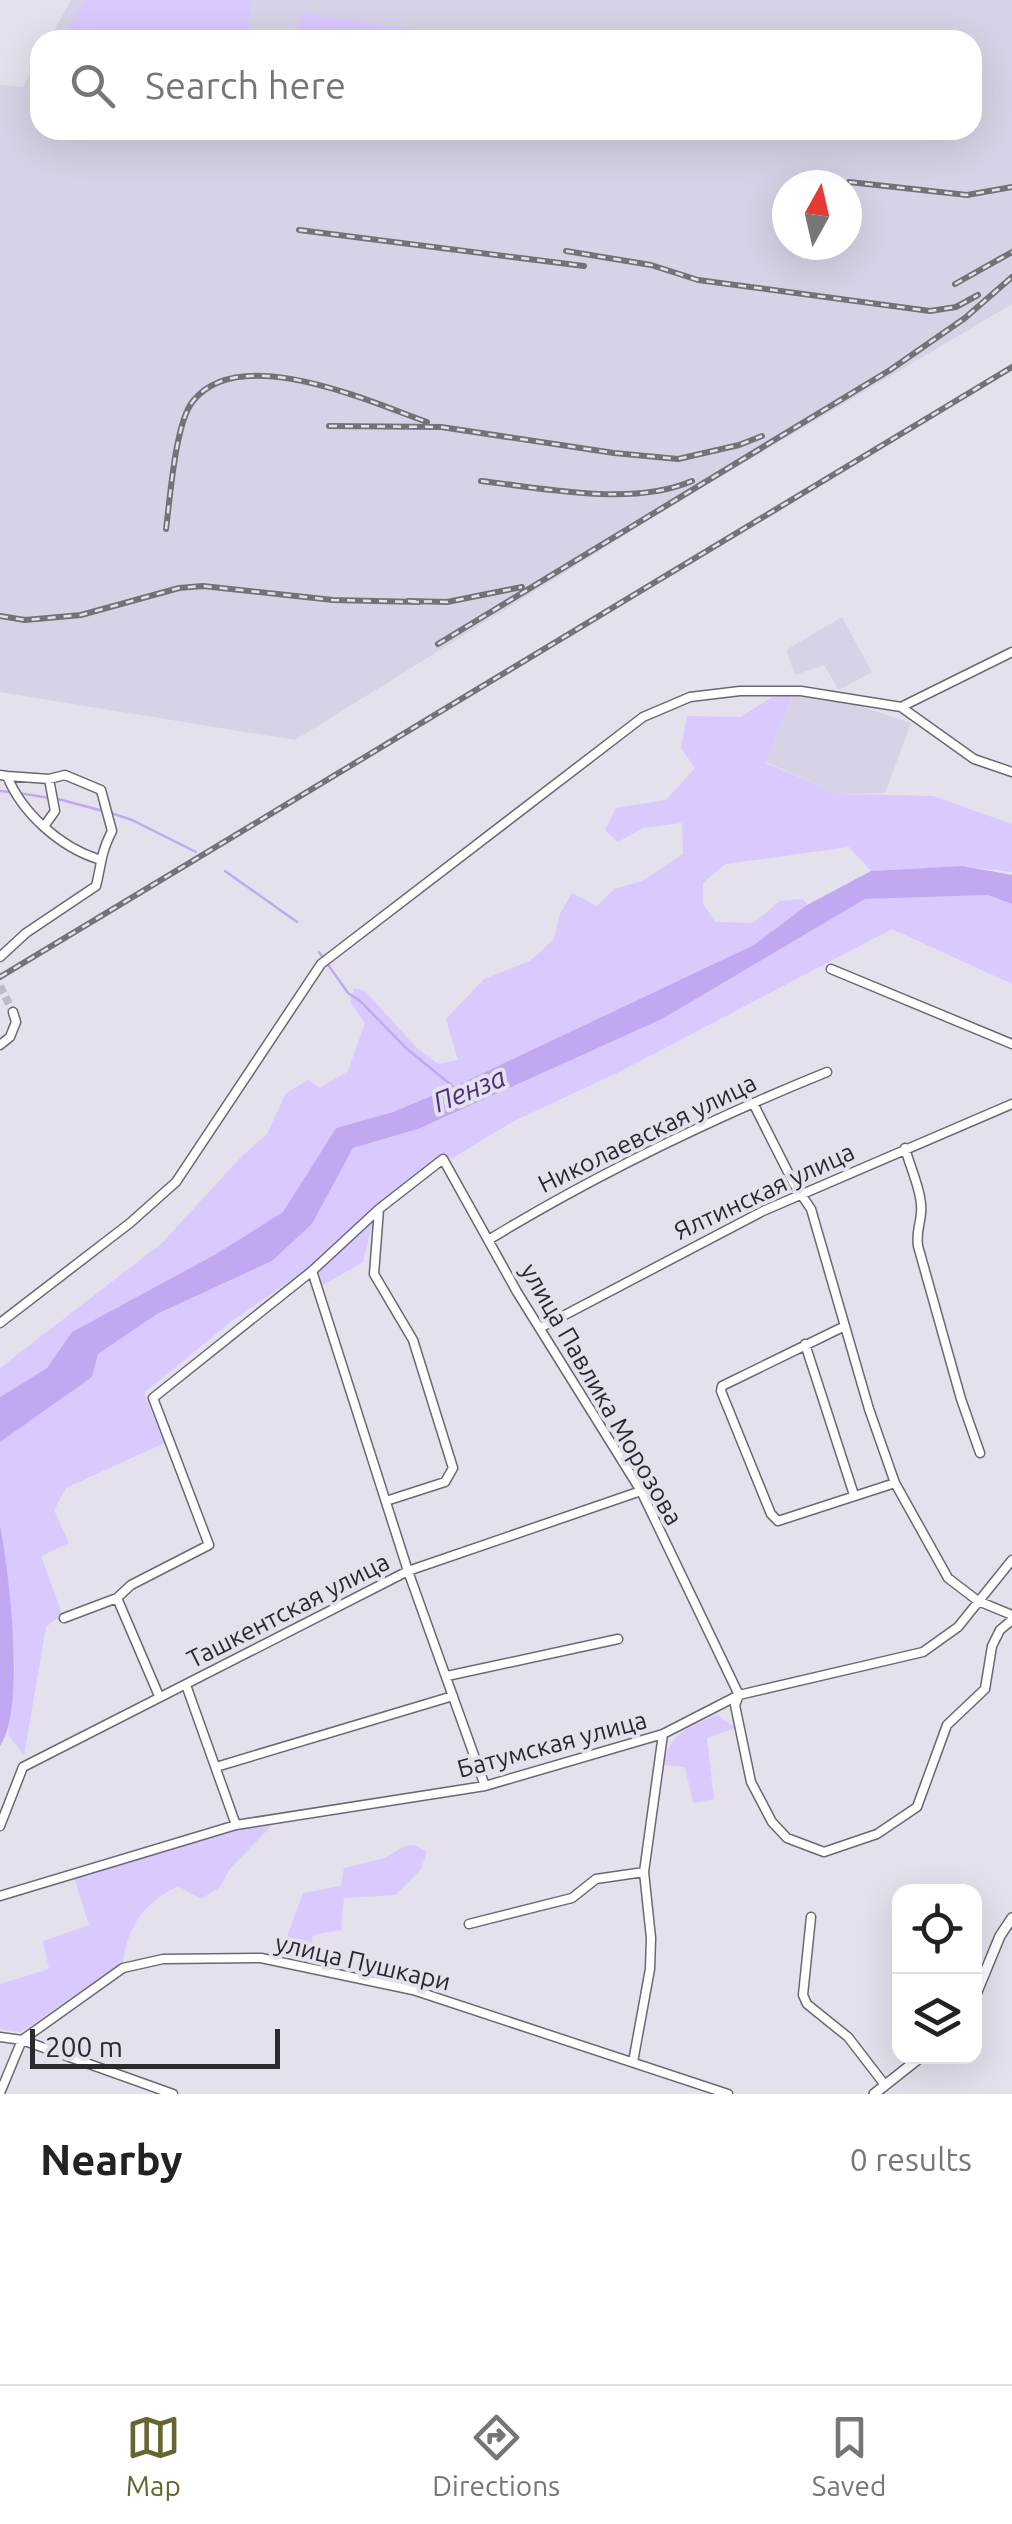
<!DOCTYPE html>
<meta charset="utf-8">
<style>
body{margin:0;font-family:Ubuntu,sans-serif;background:#f6f6f6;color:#222}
.controls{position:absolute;right:30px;bottom:30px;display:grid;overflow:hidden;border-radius:20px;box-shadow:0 10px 40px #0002}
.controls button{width:90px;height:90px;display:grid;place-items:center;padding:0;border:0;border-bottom:2px solid #e0e0e0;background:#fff;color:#222;font:50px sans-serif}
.compass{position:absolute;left:772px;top:170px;width:90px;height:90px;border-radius:50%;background:#fff;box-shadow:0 10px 40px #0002;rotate:8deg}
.scale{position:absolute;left:30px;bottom:25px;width:250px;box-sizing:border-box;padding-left:10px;border:5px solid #2b292e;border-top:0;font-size:28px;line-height:35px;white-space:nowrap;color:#2b292e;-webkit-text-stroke:8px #e4e0ec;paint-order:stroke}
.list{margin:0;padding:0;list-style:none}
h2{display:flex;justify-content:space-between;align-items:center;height:130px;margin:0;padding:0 40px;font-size:42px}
h2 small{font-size:32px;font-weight:400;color:#767676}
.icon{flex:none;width:55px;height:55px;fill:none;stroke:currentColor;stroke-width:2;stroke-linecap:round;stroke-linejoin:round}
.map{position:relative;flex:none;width:1012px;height:2094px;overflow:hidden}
.search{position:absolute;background:#fff;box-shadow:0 10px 40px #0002;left:30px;right:30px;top:30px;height:110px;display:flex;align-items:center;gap:25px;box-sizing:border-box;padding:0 35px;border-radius:30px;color:#767676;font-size:38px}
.sheet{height:290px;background:#fff}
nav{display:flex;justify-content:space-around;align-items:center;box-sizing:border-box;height:140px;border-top:2px solid #e0e0e0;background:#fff;font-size:28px;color:#767676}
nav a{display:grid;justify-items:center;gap:5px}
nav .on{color:#676532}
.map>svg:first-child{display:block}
</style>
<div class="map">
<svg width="1012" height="2094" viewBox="0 0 1012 2094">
<rect width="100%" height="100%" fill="#e4e0ec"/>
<path fill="#d7d2e5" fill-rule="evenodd" d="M71 0H1012V304L688 496 295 740 0 692V85L23 87 40 56V130H972V40H49ZM787 185H847V245H787Z
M842 617 872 672 839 690 824 665 795 675 786 650Z
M792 696 836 698 911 723 885 793 839 794 765 762Z"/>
<path fill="#dac9ff" d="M84 0H252L247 40H62Z
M301 13 420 30 423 40H296Z
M792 696 765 763 839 794 933 796 1012 824V872L963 866 871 871 849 847 725 864 703 883V904L715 922 753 923 780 901 803 899 807 905 755 945 460 1084 393 1112 336 1128 283 1212 216 1254 72 1332 47 1368 0 1397V1368L162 1243 242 1156 267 1134 286 1093 308 1080 320 1088 348 1071 365 1023 350 1002 354 988 365 991 416 1047 438 1064 458 1060 446 1019 484 979 530 961 554 939 560 914 572 893 597 906 614 889 642 881 683 854 682 823 643 828 618 842 605 830 616 808 666 800 695 768 681 748 687 716 741 717 772 697Z
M989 895 1012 904V984L892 929 619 1072 512 1122 451 1159 442 1154 377 1204 363 1262 322 1286 310 1267 232 1321 144 1393 164 1443 66 1488 54 1510 69 1543 41 1556 62 1614 46 1627 24 1755 8 1735 15 1667 0 1526V1442L4 1437 92 1377 98 1354 157 1314 272 1261 312 1224 353 1148 418 1129 662 1019 865 899Z
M717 1714 735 1728 707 1738 714 1799 693 1803 685 1767 664 1765C669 1731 689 1729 717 1714Z
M274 1823 229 1870 220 1887 201 1899 178 1886C145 1903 128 1924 123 1962L21 2032 0 2029V1984L49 1969 43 1941 89 1925 74 1877 236 1828Z
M414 1845 427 1852 421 1869 396 1895 344 1898 341 1930 313 1935 307 1960 281 1953 303 1893 341 1886 344 1868 385 1858 405 1846Z"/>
<path fill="#c1a9f1" d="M963 866 1012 875V904L988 895 865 899 662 1019 418 1129 353 1148 312 1224 272 1261 157 1314 98 1354 92 1377 0 1442V1397L47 1368 72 1332 216 1254 283 1212 336 1128 393 1112 460 1084 754 945 807 905 871 871Z
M0 1526C9 1571 26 1710 0 1746Z"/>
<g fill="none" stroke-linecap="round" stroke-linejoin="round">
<path stroke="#c1a9f1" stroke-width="2.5" d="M0 791 10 792
M18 793 50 798
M58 799 103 811
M111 813 132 820 196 852
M225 871 297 922
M319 952 348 993 360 1001 407 1049 455 1088"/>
<path stroke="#bfbbc6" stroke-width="8" stroke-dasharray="8 4" stroke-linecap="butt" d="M0 986 13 1012"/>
<g stroke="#6b6873" stroke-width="11">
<path id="minor" d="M901 707 1012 652
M0 775 7 776C22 813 60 847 98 859
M45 825 55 811 49 779
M0 957 26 933 96 886C102 862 100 855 112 831L101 790 65 775 49 779 7 776
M831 969 1012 1044
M0 1045 10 1037 16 1022 13 1012
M753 1103 794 1184 811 1209 869 1409 895 1483 948 1578 978 1601 1012 1615
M905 1148C910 1167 923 1194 921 1213 920 1227 916 1231 918 1246L961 1399 980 1453
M379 1209 374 1274 413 1340 453 1468 445 1482 386 1501
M490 1239C597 1174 711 1119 827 1072
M312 1271 408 1571 485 1786
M0 1323 130 1223 176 1182 321 964 643 717 690 697 740 691H801L901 707 974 759 1012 772
M845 1326 722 1386 721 1391 771 1514 778 1521 895 1483
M540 1328 763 1211 1012 1104
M805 1344 854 1495
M64 1618 117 1598
M447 1676 618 1639
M186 1685 236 1825
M159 1696 117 1598 131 1585 209 1545 153 1398 312 1271 379 1209 443 1159 517 1292 641 1491 739 1695 735 1705 751 1782 772 1822 787 1838 824 1852 877 1834 917 1807 947 1725 985 1689 992 1646 1000 1630 1012 1620
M216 1767 453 1696
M0 1826 23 1767 408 1571 641 1491
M0 1896 236 1825 485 1786 663 1734 739 1695 923 1652 958 1627 1012 1560
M811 1917 803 1995 807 2004 848 2037 885 2085
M469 1924 572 1898 596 1879 644 1872
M0 2037 22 2040 173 2094
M22 2040 123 1968 163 1959 261 1958 413 1990 728 2094
M633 2062 650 1969 651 1938 644 1872 663 1734
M0 2093 22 2040"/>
</g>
<g stroke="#6b6873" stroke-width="12">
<path id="tertiary" d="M974 1999 1000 1936 1012 1918
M874 2094 922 2056"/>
</g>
<use href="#minor" stroke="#fff" stroke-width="8"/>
<use href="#tertiary" stroke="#fff" stroke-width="9"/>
<g stroke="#747179" stroke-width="6">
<path id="rail" d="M849 182 967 195 1012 187
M299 230 584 266
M566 251 651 265 698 280 930 311 956 307 978 295
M955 284 1012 252
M329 426 441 427 614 453 678 459 739 445 762 436
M481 481C544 488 632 507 692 481
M166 529C170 500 175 423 193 401 240 342 370 402 427 422
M408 601 447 602 522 587
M0 616 25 620 81 615 179 588 203 586 333 600 419 602
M438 644 890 370 965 318 1012 277
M0 977 1012 367"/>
</g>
<use href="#rail" stroke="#e4e0ec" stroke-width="2.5" stroke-dasharray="8" stroke-linecap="butt"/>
</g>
<g text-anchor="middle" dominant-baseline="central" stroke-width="8" stroke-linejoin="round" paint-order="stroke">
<g font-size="25" fill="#2b292e" stroke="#e4e0ec">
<text transform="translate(647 1133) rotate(-26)">Николаевская улица</text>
<text transform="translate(764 1191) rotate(-25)">Ялтинская улица</text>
<text transform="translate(602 1394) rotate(60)">улица Павлика Морозова</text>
<text transform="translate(288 1610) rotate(-27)">Ташкентская улица</text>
<text transform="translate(552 1744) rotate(-15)">Батумская улица</text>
<text transform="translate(363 1962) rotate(13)">улица Пушкари</text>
</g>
<g font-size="28" font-style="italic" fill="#502e80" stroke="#e4e0ec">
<text transform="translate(469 1089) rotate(-22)">Пенза</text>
</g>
</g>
</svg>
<div class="controls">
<button><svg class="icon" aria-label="locate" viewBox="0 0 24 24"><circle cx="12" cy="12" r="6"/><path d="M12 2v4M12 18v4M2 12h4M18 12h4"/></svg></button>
<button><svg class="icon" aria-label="layers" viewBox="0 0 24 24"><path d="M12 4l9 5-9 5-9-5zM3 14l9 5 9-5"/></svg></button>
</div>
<svg class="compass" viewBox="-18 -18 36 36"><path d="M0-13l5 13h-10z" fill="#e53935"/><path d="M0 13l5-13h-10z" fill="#767676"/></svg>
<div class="scale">200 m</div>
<div class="search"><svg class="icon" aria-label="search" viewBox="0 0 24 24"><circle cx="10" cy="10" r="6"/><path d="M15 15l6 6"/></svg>Search here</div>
</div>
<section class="sheet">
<h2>Nearby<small>0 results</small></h2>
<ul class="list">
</ul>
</section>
<nav>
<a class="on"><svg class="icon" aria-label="map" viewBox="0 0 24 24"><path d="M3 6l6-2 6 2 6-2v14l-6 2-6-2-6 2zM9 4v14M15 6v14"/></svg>Map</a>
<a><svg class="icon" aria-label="directions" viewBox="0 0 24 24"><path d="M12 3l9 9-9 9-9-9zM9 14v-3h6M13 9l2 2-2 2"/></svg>Directions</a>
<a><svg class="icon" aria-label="saved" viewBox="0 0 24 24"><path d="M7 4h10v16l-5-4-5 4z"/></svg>Saved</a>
</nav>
